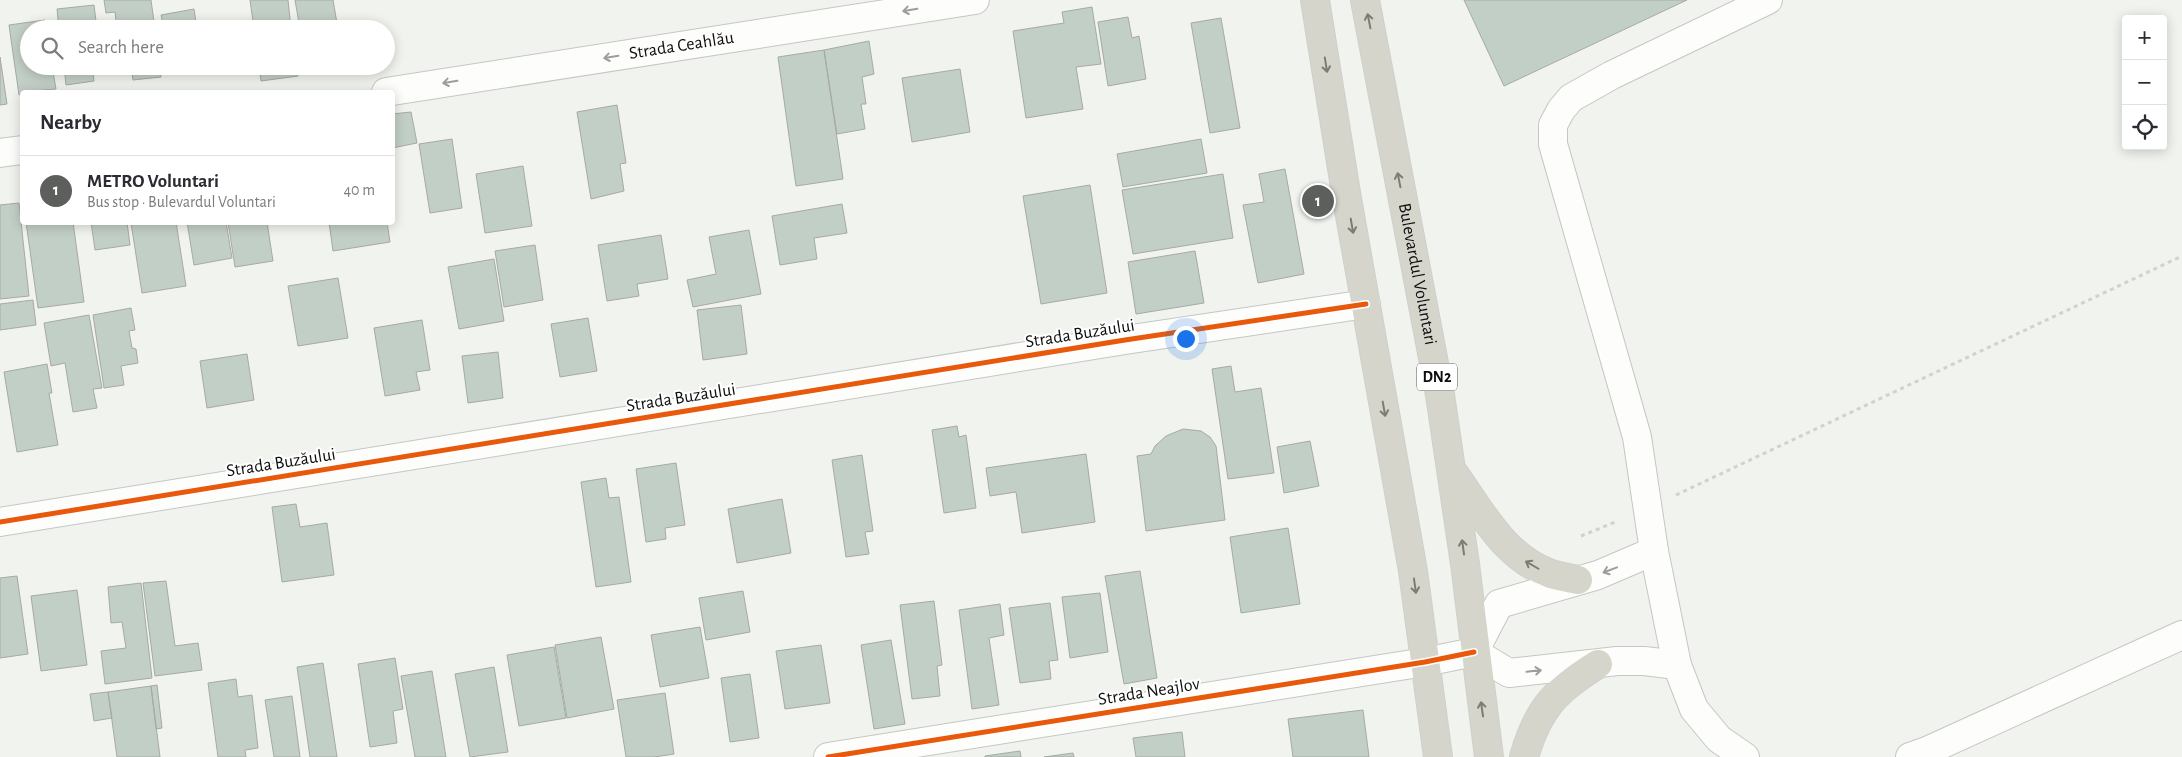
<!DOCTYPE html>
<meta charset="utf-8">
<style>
body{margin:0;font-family:"Alegreya Sans",sans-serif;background:#f7f7f7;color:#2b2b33}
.controls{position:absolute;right:15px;top:15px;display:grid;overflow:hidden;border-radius:5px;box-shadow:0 2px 12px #0003}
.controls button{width:45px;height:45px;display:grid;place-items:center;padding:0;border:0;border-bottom:1px solid #e1e1e2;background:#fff;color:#2b2b33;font:25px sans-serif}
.you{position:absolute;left:1185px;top:338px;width:18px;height:18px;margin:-12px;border:4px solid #fff;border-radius:50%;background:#1a73e8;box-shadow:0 0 0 8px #1a73e833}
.badge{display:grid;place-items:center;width:32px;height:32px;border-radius:50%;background:#5c5f5b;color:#fff;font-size:16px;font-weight:700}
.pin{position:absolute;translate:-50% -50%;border:2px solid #fff;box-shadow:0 1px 5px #0006}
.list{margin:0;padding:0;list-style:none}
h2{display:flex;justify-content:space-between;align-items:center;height:65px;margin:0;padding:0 20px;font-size:21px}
h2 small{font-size:16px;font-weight:400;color:#7c7c81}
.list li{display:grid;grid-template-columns:32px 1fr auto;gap:15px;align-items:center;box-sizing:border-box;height:70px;padding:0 20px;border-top:1px solid #e1e1e2}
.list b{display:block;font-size:19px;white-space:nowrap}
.list p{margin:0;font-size:16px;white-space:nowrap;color:#7c7c81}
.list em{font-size:16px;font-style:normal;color:#7c7c81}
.icon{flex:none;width:28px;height:28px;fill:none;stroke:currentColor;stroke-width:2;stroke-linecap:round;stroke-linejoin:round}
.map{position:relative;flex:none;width:2182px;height:757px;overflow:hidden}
.search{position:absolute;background:#fff;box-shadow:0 2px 12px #0003;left:20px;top:20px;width:375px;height:55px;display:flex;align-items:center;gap:12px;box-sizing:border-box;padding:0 18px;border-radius:28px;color:#7c7c81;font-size:19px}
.panel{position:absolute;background:#fff;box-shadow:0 2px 12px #0003;left:20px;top:90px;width:375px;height:135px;border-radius:5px}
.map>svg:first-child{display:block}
</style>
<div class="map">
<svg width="2182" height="757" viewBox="0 0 2182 757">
<rect width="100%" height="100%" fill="#f0f3ee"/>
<path fill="#c2cfc6" stroke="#a7a9a6" d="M104 0H151L155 29H117L115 12 106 13Z
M250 0H288L291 29H254Z
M295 0H333L338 29H300Z
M1464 0H1687L1504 86Z
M94 5 97 29H59L57 9Z
M1092 7 1101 64 1076 67 1083 109 1026 118 1013 31 1064 23 1062 12Z
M194 9 197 29H164L161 15Z
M1128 17 1132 38 1139 36 1146 79 1108 86 1098 22Z
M1221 18 1240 128 1210 133 1191 23Z
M45 20 47 29H29V66H52L56 89 22 92V94L19 95 9 25Z
M869 41 874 74 862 77 866 104H861L865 129 837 134 824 50Z
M824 50 843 179 796 186 778 57Z
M0 57 7 104 0 105Z
M64 66H92L94 81 66 85Z
M131 66H159L161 77 133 80Z
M169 66H194V67L170 70Z
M259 66H296L298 76 261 81Z
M960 69 970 132 912 142 902 78Z
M617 105 626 163 620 164 624 191 591 199 577 112Z
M411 112 417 143 392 148V114Z
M452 139 462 208 430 213 419 144Z
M1201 139 1207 173 1123 187 1117 154Z
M523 166 532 226 485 233 476 174Z
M1285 169 1304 274 1258 283 1243 205 1264 202 1259 174Z
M1223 174 1233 238 1133 254 1122 190Z
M1090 185 1107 293 1041 304 1023 196Z
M19 203 29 296 0 299V205Z
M842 204 847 233 814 238 817 259 780 265 772 216Z
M26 222H73L84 302 38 308Z
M91 222H127L130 245 95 250Z
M176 222 186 286 142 293 131 223Z
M187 222H226L232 258 194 265Z
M228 222H267L273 261 235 267Z
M329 222H387L390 242 333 251Z
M749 230 761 294 693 307 687 280 716 274 709 237Z
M661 235 668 279 637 284 639 296 607 301 598 245Z
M535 245 543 300 504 307 495 251Z
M1195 251 1204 303 1136 314 1128 262Z
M494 259 504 321 459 329 448 267Z
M338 278 348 338 298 346 288 286Z
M33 300 36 325 0 330V304Z
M741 305 747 354 703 360 697 310Z
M131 308 135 330 129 331 132 348 136 349 138 363 121 366 124 385 104 388 93 315Z
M89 315 102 388 93 389 97 408 73 412 65 363 51 366 44 323Z
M588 318 597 371 560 377 551 324Z
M422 320 430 370 416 372 420 390 385 396 374 328Z
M498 352 503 398 468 403 462 356Z
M247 354 254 400 207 408 200 361Z
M47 364 52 393H49L58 445 17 452 4 372Z
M1231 366 1235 392 1261 388 1274 473 1228 479 1212 369Z
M957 426 959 437 966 435 976 508 944 513 932 430Z
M1183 429 1201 431 1210 437 1216 446 1225 520 1146 531 1137 456 1151 454 1155 446 1166 436Z
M1310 441 1319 486 1284 493 1277 447Z
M1086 454 1095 522 1022 533 1016 492 990 496 986 468Z
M862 455 873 531 865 532 869 554 846 557 832 460Z
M676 463 685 525 665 528 666 539 646 542 636 469Z
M606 478 609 498 619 497 631 582 596 587 581 482Z
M782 499 791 553 737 563 728 509Z
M296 504 300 527 327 523 334 575 282 582 272 507Z
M1288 528 1300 604 1241 613 1230 537Z
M1140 571 1157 678 1124 684 1105 576Z
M17 576 28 654 0 658V578Z
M166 581 175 646 198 643 202 670 155 676 143 583Z
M141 583 152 678 105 684 101 651 126 648 122 622 111 623 108 587Z
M77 590 87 665 41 671 31 596Z
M743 591 750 632 706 640 699 598Z
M1100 593 1108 652 1070 658 1062 597Z
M934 601 942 665 937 666 940 696 912 699 900 605Z
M1050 603 1058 660 1049 661 1051 679 1020 683 1009 608Z
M1000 604 1004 635 989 638 999 705 972 709 959 610Z
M700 627 709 678 660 687 651 635Z
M601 637 614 709 567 718 555 645Z
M891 640 905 724 874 729 861 645Z
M821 645 830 703 785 709 776 651Z
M554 647 566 718 519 726 507 655Z
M395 658 403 709 393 711 397 743 370 747 358 664Z
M323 663 337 757H310L297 667Z
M494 667 508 752 470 757 455 674Z
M432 671 446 757H415L401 676Z
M750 674 759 738 730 742 721 678Z
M236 679 238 697 252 695 258 748 245 750 246 757H218L208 683Z
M157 685 162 728 156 729 151 686Z
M151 686 160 757H117L108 692Z
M108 692 112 718 94 721 90 694Z
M665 693 674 754 654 757H626L617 700Z
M292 696 300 757H274L265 700Z
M1363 710 1369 757H1293L1288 719Z
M1182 732 1185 757H1136L1133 738Z
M1020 751 1021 757H985V756Z
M1073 753 1074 757H1044Z"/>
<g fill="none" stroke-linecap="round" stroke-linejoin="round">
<g stroke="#c5c7c4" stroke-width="30">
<g id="minor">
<path id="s1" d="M386 92 975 0"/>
<path d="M0 153 22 150"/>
<path d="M0 522 1125 340 1366 304"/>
<path d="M1474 652 1499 604 1598 575 1654 551"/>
<path d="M1474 652 1509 673 1617 661H1644L1677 665"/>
<path d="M828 757 1425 662 1474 652"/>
<path d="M1745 757 1719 739 1694 709 1677 665 1654 551 1637 437 1553 144V125L1561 110 1571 98 1612 75 1768 0"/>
<path d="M1910 757 1927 751 2182 635"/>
</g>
</g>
<g stroke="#ced0cd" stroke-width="30">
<g id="highway">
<path d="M1315 0 1346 193 1413 571 1438 757"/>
<path id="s2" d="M1365 0 1440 395 1465 564 1489 757"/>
<path d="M1455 475C1482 513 1505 558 1551 574 1560 577 1569 578 1578 580"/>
<path d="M1524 757C1538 708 1556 690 1598 664"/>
</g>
</g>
<path stroke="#d1d1d0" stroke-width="3" stroke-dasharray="4 4" stroke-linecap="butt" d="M1676 495 2182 256
M1581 536 1618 521"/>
<use href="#minor" stroke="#fdfdfc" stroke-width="28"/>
<use href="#highway" stroke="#d5d5cc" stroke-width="28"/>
<g stroke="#fff" stroke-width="8">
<path id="cycleway" d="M0 522 1125 340 1366 304
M828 757 1425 662 1474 652"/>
</g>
<use href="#cycleway" stroke="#e8590c" stroke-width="5"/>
</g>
<defs><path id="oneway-shaft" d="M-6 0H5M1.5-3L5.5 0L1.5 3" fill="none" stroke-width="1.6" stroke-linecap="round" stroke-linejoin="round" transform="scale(1.25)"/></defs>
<g stroke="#9d9e9c">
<use href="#oneway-shaft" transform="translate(910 10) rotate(171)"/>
<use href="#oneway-shaft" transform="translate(611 57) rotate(171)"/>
<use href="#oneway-shaft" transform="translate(450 82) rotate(171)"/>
<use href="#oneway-shaft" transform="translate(1610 570) rotate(159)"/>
<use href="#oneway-shaft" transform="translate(1534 671) rotate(-6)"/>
</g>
<g stroke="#7b7c76">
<use href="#oneway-shaft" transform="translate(1369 21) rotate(-101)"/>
<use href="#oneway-shaft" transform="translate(1326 65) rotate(81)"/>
<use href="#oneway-shaft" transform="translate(1399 180) rotate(-101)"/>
<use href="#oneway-shaft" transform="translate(1352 226) rotate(80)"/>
<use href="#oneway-shaft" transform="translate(1384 409) rotate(80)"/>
<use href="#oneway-shaft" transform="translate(1463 547) rotate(-98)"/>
<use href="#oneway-shaft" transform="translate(1532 565) rotate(-150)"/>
<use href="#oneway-shaft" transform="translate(1415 586) rotate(82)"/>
<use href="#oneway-shaft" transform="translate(1482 709) rotate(-98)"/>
</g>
<g text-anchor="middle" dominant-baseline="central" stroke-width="4" stroke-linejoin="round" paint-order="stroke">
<rect fill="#fff" stroke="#565755" stroke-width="1" x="1417" y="363.5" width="40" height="27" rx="4"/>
<g font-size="16" font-weight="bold" fill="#0d0f0c">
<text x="1437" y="377">DN2</text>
</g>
<g font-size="18" fill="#0d0f0c" stroke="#fff">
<text stroke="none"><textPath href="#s1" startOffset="299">Strada Ceahlău</textPath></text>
<text stroke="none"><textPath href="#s2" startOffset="279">Bulevardul Voluntari</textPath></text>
<text transform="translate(1080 334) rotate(-9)">Strada Buzăului</text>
<text transform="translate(681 398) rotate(-9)">Strada Buzăului</text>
<text transform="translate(281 463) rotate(-9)">Strada Buzăului</text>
<text transform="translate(1149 692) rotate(-9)">Strada Neajlov</text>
</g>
</g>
</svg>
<div class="controls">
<button>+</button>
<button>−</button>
<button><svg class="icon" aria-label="locate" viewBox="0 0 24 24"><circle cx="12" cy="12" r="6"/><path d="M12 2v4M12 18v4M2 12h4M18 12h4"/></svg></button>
</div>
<div class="you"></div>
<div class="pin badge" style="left:1318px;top:201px">1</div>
<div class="search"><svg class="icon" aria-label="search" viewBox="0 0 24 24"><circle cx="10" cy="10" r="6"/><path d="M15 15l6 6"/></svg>Search here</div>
<section class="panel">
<h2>Nearby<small></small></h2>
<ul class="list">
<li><span class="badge">1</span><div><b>METRO Voluntari</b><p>Bus stop · Bulevardul Voluntari</p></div><em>40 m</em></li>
</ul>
</section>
</div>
